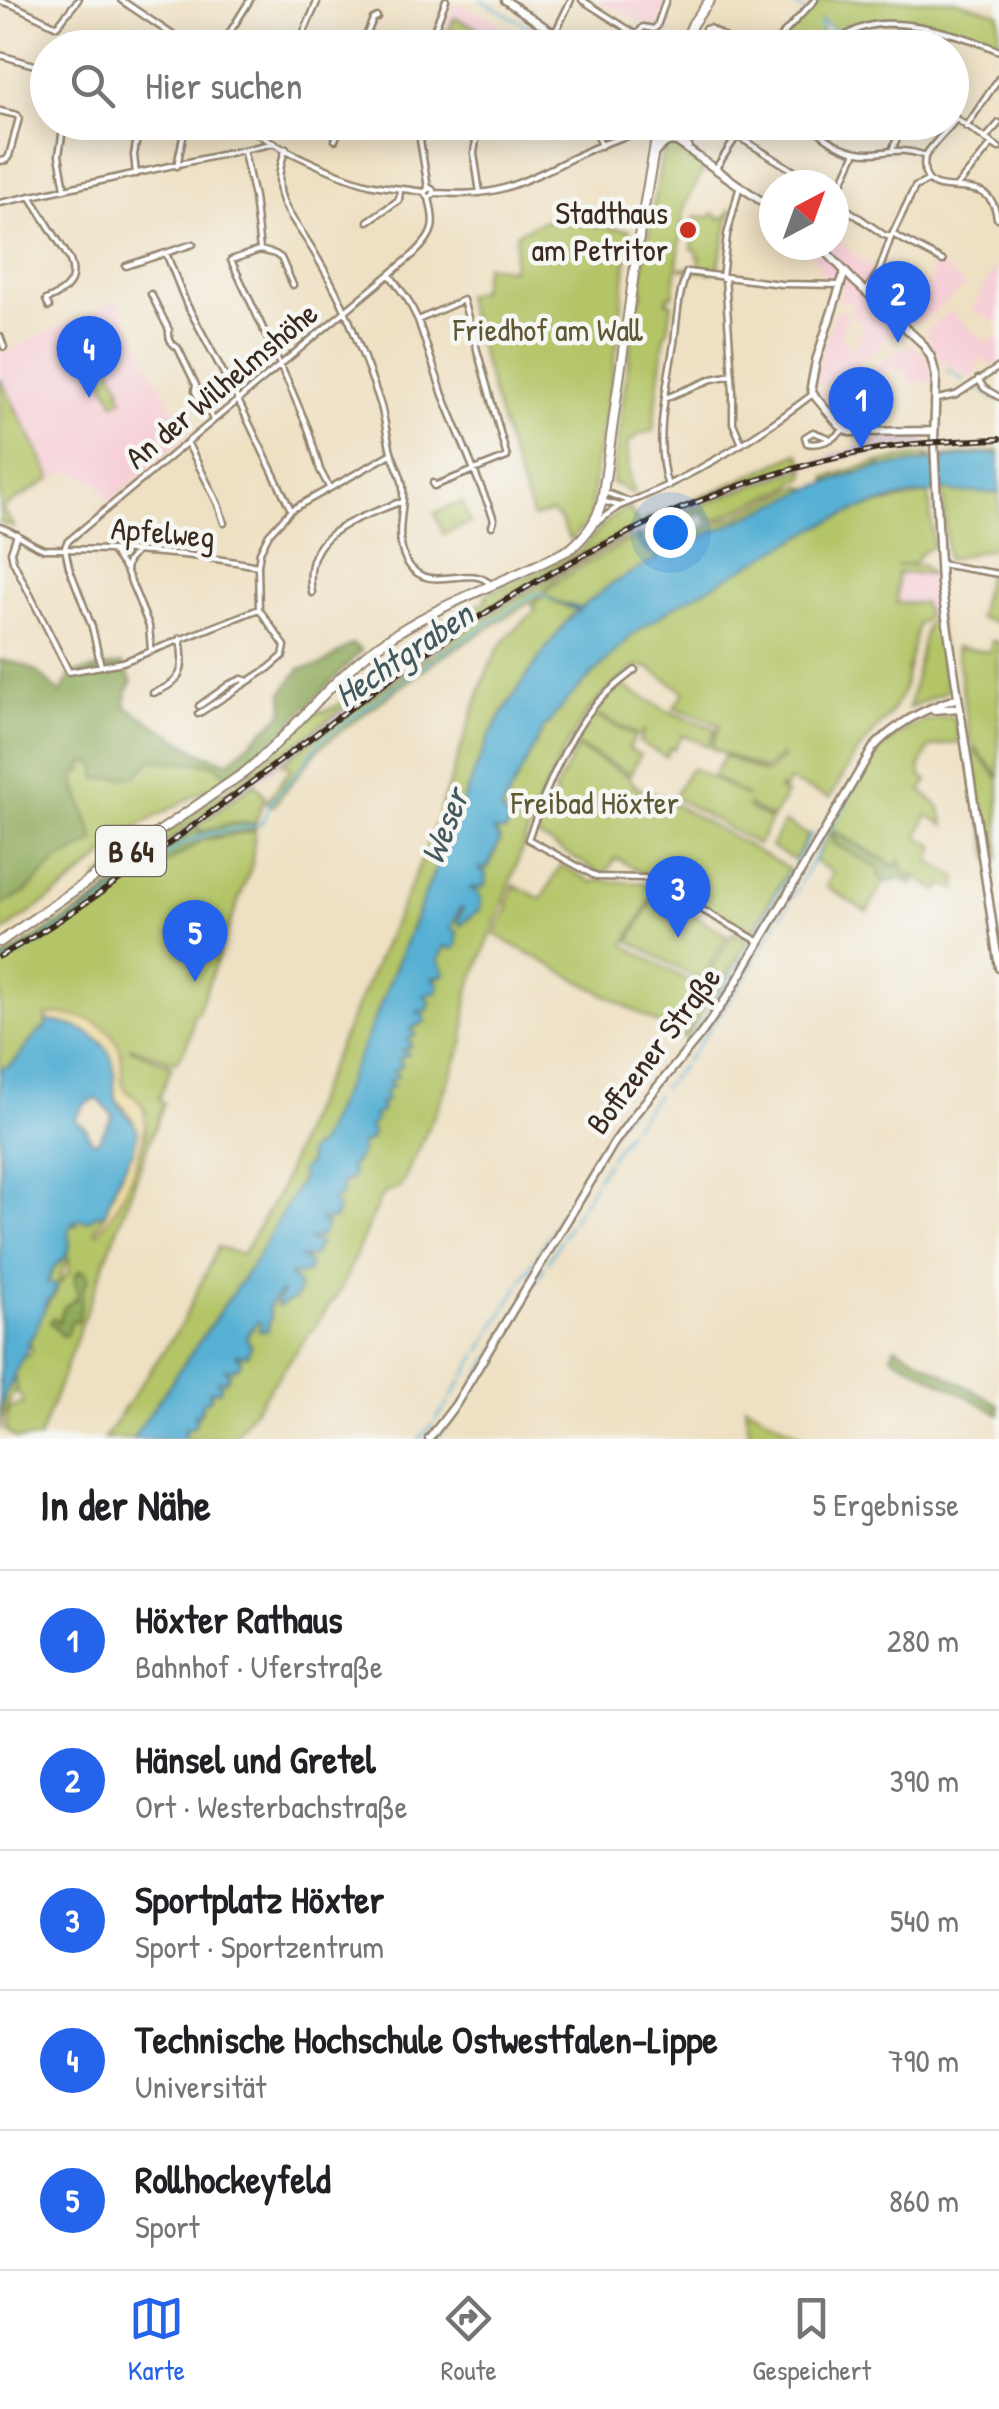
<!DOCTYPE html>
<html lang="de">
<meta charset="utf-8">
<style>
body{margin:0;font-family:"Patrick Hand",sans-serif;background:#f2f2f2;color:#202124}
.compass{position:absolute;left:759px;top:170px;width:90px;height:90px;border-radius:50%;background:#fff;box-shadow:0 5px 25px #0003;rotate:41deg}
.you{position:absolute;left:670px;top:532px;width:35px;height:35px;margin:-25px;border:8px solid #fff;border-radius:50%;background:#1a73e8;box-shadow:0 0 0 15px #1a73e833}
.badge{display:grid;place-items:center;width:65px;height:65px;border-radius:50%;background:#2563eb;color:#fff;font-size:32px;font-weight:700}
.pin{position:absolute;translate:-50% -82px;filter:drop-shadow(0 2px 5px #0008)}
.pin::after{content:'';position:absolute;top:52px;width:35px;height:30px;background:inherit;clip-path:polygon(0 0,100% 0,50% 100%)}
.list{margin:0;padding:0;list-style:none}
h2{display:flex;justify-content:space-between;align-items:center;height:130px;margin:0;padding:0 40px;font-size:42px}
h2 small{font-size:32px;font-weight:400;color:#757577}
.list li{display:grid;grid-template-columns:65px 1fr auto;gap:30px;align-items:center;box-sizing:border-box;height:140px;padding:0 40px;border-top:2px solid #e0e0e0}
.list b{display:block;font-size:38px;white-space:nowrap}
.list p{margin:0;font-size:32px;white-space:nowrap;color:#757577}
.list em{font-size:32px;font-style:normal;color:#757577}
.icon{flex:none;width:55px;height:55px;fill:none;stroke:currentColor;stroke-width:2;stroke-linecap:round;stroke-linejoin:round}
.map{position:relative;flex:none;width:999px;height:1439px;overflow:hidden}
.search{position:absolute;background:#fff;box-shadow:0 5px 25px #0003;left:30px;right:30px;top:30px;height:110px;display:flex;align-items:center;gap:25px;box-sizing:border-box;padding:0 35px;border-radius:55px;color:#757577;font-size:38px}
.sheet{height:830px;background:#fff}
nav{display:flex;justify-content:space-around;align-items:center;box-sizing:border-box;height:140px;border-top:2px solid #e0e0e0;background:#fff;font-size:28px;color:#757577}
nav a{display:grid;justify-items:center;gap:5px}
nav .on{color:#2563eb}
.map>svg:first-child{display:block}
</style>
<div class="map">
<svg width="999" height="1439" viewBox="0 0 999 1439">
<rect width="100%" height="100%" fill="#f6f6f2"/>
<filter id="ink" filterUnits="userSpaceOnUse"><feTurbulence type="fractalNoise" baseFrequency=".01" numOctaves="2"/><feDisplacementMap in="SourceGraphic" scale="20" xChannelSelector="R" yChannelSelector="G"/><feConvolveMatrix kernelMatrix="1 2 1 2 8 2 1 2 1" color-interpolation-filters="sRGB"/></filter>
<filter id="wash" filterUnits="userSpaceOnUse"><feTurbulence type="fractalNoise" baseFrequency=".0048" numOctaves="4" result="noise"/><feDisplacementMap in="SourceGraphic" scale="40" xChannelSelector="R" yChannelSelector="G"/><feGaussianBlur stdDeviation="2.25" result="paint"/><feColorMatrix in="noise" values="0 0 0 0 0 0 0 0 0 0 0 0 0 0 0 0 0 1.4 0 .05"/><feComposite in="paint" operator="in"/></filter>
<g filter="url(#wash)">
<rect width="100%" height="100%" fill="#eee0c2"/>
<path fill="#f6cfd7" d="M598 0H669L657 31 613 5 611 8Z
M456 3 491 19 536 47 436 48Z
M834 237 906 297 909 294 912 296 934 277 930 274 939 263 965 286 933 314 916 323 911 324 903 321 901 327 864 360 853 348 859 338 858 336 863 325 849 312 852 304 841 299 839 305 836 304 842 285H823L824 273 820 272 819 263 803 249 807 245H834Z
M999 268V324L972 310 990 275Z
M117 300 187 436 109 502 96 482 70 471 53 478 0 376V355Z
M835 309 848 313 841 337 862 361 823 385 813 383Z
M951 310 986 344 998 334 999 336V363L992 367 980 358 977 362 979 369 971 380 935 357 925 331Z
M913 344 922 354 925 352 932 371 933 383 912 382 907 378V369L900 374 892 366 871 382 873 429 851 428 842 424 819 392 875 367 891 354Z
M897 572 930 574 935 578 940 613 927 616 923 604H897Z"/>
<path fill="#d1bdc9" d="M910 433 925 440V445L876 451 805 468 732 493 648 527 646 523 734 486 801 464 830 457 831 454 851 450 850 447 873 443V440Z
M640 526 639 531 558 573 481 622 345 716 136 871 133 866 341 711 476 615 575 557Z"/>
<path fill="#b4c568" stroke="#787843" stroke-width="2.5" d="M820 0H953L999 13V41C967 26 865 7 838 33L821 20 823 37 807 47H777Z
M454 18 478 28 471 47H442Z
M669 146 675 147 703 167V171L685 205 673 296H668L667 302 672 303 668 331 665 333 653 431 640 434 627 444 630 481 635 493H630L620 486 612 483 636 304 643 294 641 281 661 159 663 152Z
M732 208 718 268 711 273 679 268H699L700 257H697V251L692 249 695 216 710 217 713 213 721 219 722 217H726Z
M545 220 630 230 617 345 596 466 590 520 570 540 560 520 551 512 533 518 512 459 464 296 480 290 485 265 512 269 517 233Z
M89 331 104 358 106 357 121 387 119 389 123 399 115 403 101 376 103 374 98 364H95L87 347H80L75 338Z
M0 378 52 478 2 509 14 527 0 523Z
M996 450H999V454L926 460 881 469 876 467 827 481 826 477 878 462 879 467H881V462L929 454 927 458 994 452Z
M799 453 804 463 734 486 646 523 645 520 718 490Z
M805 468V477L794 481 792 486 720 518 708 521 705 511 685 519 687 527 666 530 648 527 732 493Z
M802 485 805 488H812L666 553C653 551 646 549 639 536L650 534 655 539 657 533 663 534H658L659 537H666L663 533 696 529 702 532 703 528 736 516Z
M943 490 999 493V546L947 560Z
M929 493 933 546 922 552 913 564 895 566 922 565 930 574 897 573V603H923L927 616 922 623H918L903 691 892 711 856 754 830 798 789 781 784 790 780 787 779 790 786 794 773 818 748 805V808L771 820 758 845 674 797 687 772 692 768 748 797 713 776 724 756 766 774 783 757 780 756 764 770 711 748 720 725 674 707 685 692 648 667H635L604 693 588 711 569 741 538 803 502 907 468 992 464 1041 438 1107 400 1188 387 1192 381 1197 340 1291 233 1439H182L185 1433 184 1429 194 1427 197 1418 193 1415 201 1413 202 1403 209 1400 211 1395 209 1392 220 1390 221 1385 217 1380 225 1381 229 1375 225 1369H234L239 1365 241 1360 235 1354H247L251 1346 246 1337 257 1322 261 1323 259 1331H267L271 1317 268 1308 280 1291 282 1292 276 1304 279 1306 295 1299C302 1283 298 1283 289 1275L304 1274 308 1271 309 1265 307 1261 299 1260 300 1258 313 1256 319 1243 308 1241 322 1236 327 1225 320 1222V1220C331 1216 336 1222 338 1208L331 1200 340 1197 343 1192 340 1184C356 1180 352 1177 350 1165L354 1163 361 1151 359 1145 370 1140 372 1132 369 1126 376 1120 373 1114 380 1113 382 1108 379 1103 387 1100 384 1091 393 1085 388 1082 397 1076 393 1071 402 1066V1063L397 1060 408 1054 402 1050 411 1046V1042L406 1040 416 1035 411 1030 426 1021 424 1015 417 1013 428 1009 430 1002 424 996 436 992 438 984 432 977 442 976 445 973 438 961 445 945 453 949 457 945V932L451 929 460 907 463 908 458 922 461 925 480 909 481 898 469 887H481L486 884 485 873 478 871 477 868 488 867 500 840 493 831H506L510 823 502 812V809L545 725H549L553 717 571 696 632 635 672 608 816 528 856 510Z
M462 502 470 523 443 534 435 513Z
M629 508 640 526C585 552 531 580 480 613 349 697 231 798 104 887L97 879 230 787 276 751 310 715 313 716 319 710 323 712 337 706 379 668 435 632 433 624 441 619 444 622 487 600 485 595 577 553C597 537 603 518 629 508Z
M629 536 559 575 538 597 434 662 346 727 318 749 273 806 266 802 291 769 282 763C392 681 505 595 629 536Z
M635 537 642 548 658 558 610 585 581 608H574L579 610 573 614C541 653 514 693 489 737L365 1042 325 1132 317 1148 307 1157 309 1163 300 1171 302 1178 256 1259 132 1439H104L181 1325 218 1247 242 1255 280 1190 304 1124 414 878 432 834 486 674 497 651 510 634 536 610 532 604 543 597 550 588 562 578Z
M987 576 999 580V623L978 618Z
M937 617 947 691 909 708 926 626 932 619Z
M992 641 999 642V776L970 741 956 647 989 652Z
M619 684 668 711 716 729 708 746 682 735 674 749 670 748 666 757 639 742 645 729 640 736 592 711Z
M590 716 599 718 635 736 629 749 640 755 630 774 573 743Z
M949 716 956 722 960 742 930 747 920 766 921 777 928 781 921 791 940 807 945 825 927 815 918 836 936 847 929 861 956 877 957 890 944 884 938 891 903 870 900 861 896 866 831 829C863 776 880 724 949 716Z
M577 748 631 778 630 781 635 784V788L638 787 644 792 646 789 658 795 789 869 751 933 616 858 606 873 602 874 536 835 557 794 554 792Z
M974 750 999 779V859L990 861 971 751Z
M151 760 216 764 229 777 142 824 67 887 0 934V906L26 892 56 862 95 841 74 780 83 762 96 763 98 779Z
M255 783 265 796 255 823 228 824 214 831 197 834 201 830 197 826Z
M784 822 808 835 795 860 771 847Z
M255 830 252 864 198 1012 192 1016C195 1028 184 1055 175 1062L130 1047V1049L172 1066 159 1098 164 1103 39 1439H16L5 1430 9 1409 23 1404 21 1396 17 1393V1385L2 1420 0 1431C0 1413 2 1395 13 1382L12 1376 23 1356 26 1357 32 1351 31 1346 28 1344C39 1326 42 1306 56 1293L57 1286 69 1272V1260L65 1263 58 1285 47 1284 54 1268 66 1256 70 1245 68 1231 73 1221 81 1219 87 1221 98 1214 104 1215 95 1232 130 1180 145 1139 146 1129 144 1117 146 1112 140 1101 126 1090 123 1085 120 1050 113 1036 47 1015 45 1028C26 1038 23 1064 0 1069V964L80 916 142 872 145 874 173 859 202 840Z
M829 834 835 838 833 842 881 870 879 877 884 882 867 912 826 886 833 873 814 861Z
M561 865 594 883 596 880 644 883 656 889 625 945 701 988 733 932 748 940 715 996 713 995 685 1038 495 935 505 912 509 909 507 906 514 885 542 899Z
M656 894 727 935 701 981 630 941Z
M745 1405 808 1439H750Z"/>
<path fill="#8faa5c" stroke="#656a3d" stroke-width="2.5" d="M352 644 361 651 279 735 229 777 215 764 151 760 135 777 97 779 96 763H83V771L78 772 74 781 95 841 56 862 26 892 0 906V660C30 663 41 673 60 694L71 674 123 664 132 682 128 690 125 706 199 752 228 762 284 712 283 692 300 669 321 665Z
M255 823V830L202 840 174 859 144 874 141 872 48 938 0 964V960L86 907 197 826 201 830 199 833 228 824Z
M831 830 896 867 901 860 903 870 916 878 912 885 900 879 886 883 878 877 880 870 833 843 835 838 829 834Z
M81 1270 85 1272 89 1279 84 1287 78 1322 72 1320 66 1335 62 1336 50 1322 53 1318 59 1323 64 1307 76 1299 78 1291 75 1284V1275Z
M895 1346 999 1405V1414L891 1355Z"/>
<path fill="#eeda9e" stroke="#94825e" stroke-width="2.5" d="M47 1015C77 1013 114 1020 121 1055 123 1064 121 1077 123 1085 127 1095 139 1097 143 1108 154 1136 119 1213 97 1233L95 1230C106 1218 109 1201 115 1185 123 1167 133 1151 138 1131L131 1117 116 1099 114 1092V1066L102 1043 72 1026 47 1021Z"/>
<path fill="#56b0d4" stroke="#486d79" stroke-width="2.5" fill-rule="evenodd" d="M984 454H999V493L952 492 949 490 898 498 856 510 816 528 672 608 632 635 571 696 553 717 549 725 545 726 502 809V812L510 823 506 831H494L500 840 488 868 477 869 485 872 486 884 481 888H469L476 891 481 898 480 909 461 925 458 922 463 908 460 907 451 929 457 932V945L453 949 444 946 438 961 445 973 442 976 432 978 439 984 437 992 424 996 430 1002 428 1010 417 1012 424 1015 426 1021 411 1029 416 1035 407 1040 410 1042 411 1046 402 1050 408 1053 398 1060 402 1063V1066L393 1071 398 1076 388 1082 393 1086 384 1092 387 1100 379 1104 382 1107 380 1113 373 1115 376 1121 369 1126 372 1132 370 1140 359 1145 361 1151 354 1163 350 1165C354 1177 354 1180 340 1183L343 1192 339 1197 331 1200 338 1208 334 1219 320 1220V1222L327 1224 322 1236 309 1240 319 1243 313 1256 300 1258 307 1261 310 1266 308 1271 304 1274 289 1275C298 1284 303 1282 295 1299L279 1306 276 1304 282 1293 280 1292 268 1307 271 1317 267 1331 259 1330 261 1323 257 1322 246 1337 251 1346 247 1355 236 1354 241 1360C240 1369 233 1369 225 1369L230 1374 225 1381H217L221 1385 219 1391H209L211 1395 209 1400 202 1403 200 1413 194 1415 197 1417 194 1427 184 1429 186 1433 182 1439H132L256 1259 302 1178 300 1171 309 1163 307 1154 313 1147H317L365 1042 489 737C514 693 541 653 573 614L579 611 556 603 545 595 557 602 581 608 610 585 658 558 642 548 635 537 639 536C646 549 653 551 666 553L812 488 843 477 877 468Z
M47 1021C75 1023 110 1037 114 1068 116 1078 112 1089 116 1099 121 1112 134 1118 138 1132L133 1151 117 1181 104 1215 98 1214 87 1221 80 1219 73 1222 77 1225H71L68 1231 70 1245 66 1256 69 1258 65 1257 54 1268 47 1283 58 1285 52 1297 47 1300C43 1314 36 1331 28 1343L31 1346 26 1348 25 1357 23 1356 12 1379H16L15 1383 11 1382 5 1395 0 1415V1069C23 1064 26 1038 45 1028ZM96 1099 100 1101 113 1116 98 1141 94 1142 90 1139 86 1128 75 1120 84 1105Z"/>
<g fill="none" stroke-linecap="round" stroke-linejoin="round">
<path stroke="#56b0d4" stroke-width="2.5" d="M481 0 535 30 560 48
M789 0 809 15
M821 21 857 48
M807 48 821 36V23
M715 140 730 122
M948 369 952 373
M955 374 964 381
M977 387 999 401
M850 796 868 764
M837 819 848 800
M258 825 263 821 270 803 302 767 320 741 426 664 536 593 546 596
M828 833 835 822
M794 865 812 833
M800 883 825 839
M791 899 798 887
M781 916 789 903
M758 927 791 871
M759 954 778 921
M0 966 100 904 182 844 208 834 253 826
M743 982 756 959
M708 1013 751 944
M684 1045 705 1018
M696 1048 740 985
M685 1062 694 1051
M659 1074 681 1048
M663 1088 682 1066
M642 1092 656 1077
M621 1118 639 1096
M632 1126 657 1095
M595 1157 618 1122
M610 1158 628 1131
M586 1174 594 1160
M597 1178 607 1162
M579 1186 583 1178
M583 1203 594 1183
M567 1205 576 1190
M572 1221 580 1207
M551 1231 564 1210
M562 1237 569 1225
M538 1254 549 1234
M548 1261 560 1241
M521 1282 535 1259
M534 1284 545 1266
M524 1302 531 1288
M507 1305 519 1286
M509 1326 521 1306
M493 1329 505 1309
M487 1340 491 1333
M501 1340 507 1330
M480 1351 485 1343
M494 1353 498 1346
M465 1376 477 1355
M471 1390 491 1357
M451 1398 462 1380
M461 1407 468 1395
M436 1420 448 1403
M447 1426 458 1411
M419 1439 433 1424
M436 1439 445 1429"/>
</g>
</g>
<g filter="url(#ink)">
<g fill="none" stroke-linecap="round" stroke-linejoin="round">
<g stroke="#948570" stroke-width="9">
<path id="street" d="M121 0 192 48
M582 0 637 35 643 27 654 29 657 26 666 0
M0 1 13 5 57 26 78 0
M555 33 571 0
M228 36 250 48
M838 40 849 48
M220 48 250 0
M297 48 318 0
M361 48 373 19 377 17
M427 48 446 0
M699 48 705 29 709 28 743 48
M770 48 815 0
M830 48C843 35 862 25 881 24 915 22 968 36 999 51
M0 55 48 69
M0 111 17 115 19 118 9 156 6 160 0 161
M952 116 999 148
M956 119C948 130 930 146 925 157 924 160 924 169 925 173 933 204 991 167 997 218
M64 122 59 155 65 189
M119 122 134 126 138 132 134 155 136 174
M223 122 241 131 248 128
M241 122C269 145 335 175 369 184 387 188 406 189 424 192
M417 122 428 188
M479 122 474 153 480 193
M592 122 601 146
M809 122C829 144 852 157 883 152 898 150 909 150 923 155
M966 127 999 78
M737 136 817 185
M985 139 999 123
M335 140 342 122
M286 148C267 199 291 212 314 252 327 274 340 297 349 320 360 348 372 377 381 406 385 421 387 436 391 451 394 463 402 474 403 487 405 511 393 538 407 562 428 597 470 562 490 584
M892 150 904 122
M244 153 254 197 260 250 275 254 281 258 293 285
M177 166 186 122
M716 168 737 136 750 122
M957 186 992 144
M430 188 433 190 434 194 429 198 424 192Z
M434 193C457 194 482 195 504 188 550 174 592 142 640 133
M30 196 69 258C79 281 66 292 46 300L49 307
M834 197 841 205 884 235 891 237
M835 198 856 152
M0 203 275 143
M368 221 399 200 400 189
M894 235 943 261
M260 250 231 260 289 384 309 431 320 470 329 487
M166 253 186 303 238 400 291 510
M126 266 193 244
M390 275 408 300 418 320 443 395 492 514 494 520 492 526
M722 278 727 235 740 185
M725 278 733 392V423L742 444
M866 292 879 271 891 237 915 187 927 181
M151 294 169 330C168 339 171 344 178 348L196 385 195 391 199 399 205 402 213 420
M418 320 463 300 507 457 434 486 433 483
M0 336 4 347
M978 379 984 388 999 397
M666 398 712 379 732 375
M938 399 956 395 999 367
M873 403 876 408 877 433
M805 437 807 443C820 446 835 439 844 429
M805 437 813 432 831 439
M187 442 218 504 224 523
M668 486C653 442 667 387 674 343 677 319 678 295 687 272L781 284 841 285
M604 492 628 501
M605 502 620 506C691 478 753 440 813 394
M597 522 618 507
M0 527C17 532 28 544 44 549 116 549 187 552 258 566
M17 534 11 552 13 561 69 672 123 662 259 609
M65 548 67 542 414 254C435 234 436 225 429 198
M65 548 69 567 92 627 101 666
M111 550 126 570
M135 553 128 561 126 570 149 626 151 650
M940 564 999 574
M312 593C301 533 353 521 397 503H401
M635 670C621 681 606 692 594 706 564 743 544 794 528 839L597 877 645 878 760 942
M153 693C184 682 185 668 180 638
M199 706 230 684 242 679 248 681
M198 714 269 668 283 656 285 646 259 609 258 566 260 552 269 534 291 510 391 454"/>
</g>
<g stroke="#948570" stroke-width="11">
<path id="secondary" d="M505 0 576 48
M666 122 688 146
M658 125 674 140 774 210
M654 154C661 147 666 139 676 142
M820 245 853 280 922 343 931 357 936 376 934 442 941 584 999 968
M845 271 816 361 811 387 813 394 839 425 850 432 934 431
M934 710 960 708
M429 1439 456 1404 614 1143 635 1114 701 1034 730 993 873 748C896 723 926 708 958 698"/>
</g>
<g stroke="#948570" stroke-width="12">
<path id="primary" d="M682 48 693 23 710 0
M0 942 245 772C293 733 329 681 379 645 437 603 507 582 570 549 586 536 597 521 602 501L640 230 659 122"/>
</g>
<use href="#street" stroke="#fff" stroke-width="4"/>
<use href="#secondary" stroke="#fff" stroke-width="6"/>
<use href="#primary" stroke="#fff" stroke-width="8"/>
<g stroke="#3b2a1e" stroke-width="6">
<path id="rail" d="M0 956C79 912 152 856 225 802 316 735 405 663 501 603 616 531 745 473 878 449 918 442 959 441 999 439"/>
</g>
<use href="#rail" stroke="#f6f6f2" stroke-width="2.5" stroke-dasharray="8" stroke-linecap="butt"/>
</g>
</g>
<circle fill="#c8321e" stroke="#f6f6f2" stroke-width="4" cx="688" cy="230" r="10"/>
<g text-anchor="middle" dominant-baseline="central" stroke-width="9" stroke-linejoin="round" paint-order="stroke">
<rect fill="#f6f6f2" stroke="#73675e" stroke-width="2.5" x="96" y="826" width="70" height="50" rx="8"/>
<g font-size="30" font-weight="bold" fill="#3b2a1e">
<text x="131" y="851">B 64</text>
</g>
<g font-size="32" fill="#3b2a1e" stroke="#f6f6f2" text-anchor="end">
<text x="668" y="212">Stadthaus<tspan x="668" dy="37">am Petritor</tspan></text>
</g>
<g font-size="32" fill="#5f5834" stroke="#f6f6f2">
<text x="548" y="329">Friedhof am Wall</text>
<text x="595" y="802">Freibad Höxter</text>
</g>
<g font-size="32" fill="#3b2a1e" stroke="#f6f6f2">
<text transform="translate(221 385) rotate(-40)">An der Wilhelmshöhe</text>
<text transform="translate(163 532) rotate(5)">Apfelweg</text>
<text transform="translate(653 1050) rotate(-53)">Boffzener Straße</text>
</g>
<g font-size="35" font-style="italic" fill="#44595e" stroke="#f6f6f2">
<text transform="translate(403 654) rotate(-34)">Hechtgraben</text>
<text transform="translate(444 826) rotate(-69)">Weser</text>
</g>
</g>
</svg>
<svg class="compass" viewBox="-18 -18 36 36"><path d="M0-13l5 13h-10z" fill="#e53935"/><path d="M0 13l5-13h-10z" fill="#757577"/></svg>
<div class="you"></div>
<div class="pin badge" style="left:861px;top:449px">1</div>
<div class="pin badge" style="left:898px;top:343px">2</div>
<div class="pin badge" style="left:678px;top:938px">3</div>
<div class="pin badge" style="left:89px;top:398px">4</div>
<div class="pin badge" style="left:195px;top:982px">5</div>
<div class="search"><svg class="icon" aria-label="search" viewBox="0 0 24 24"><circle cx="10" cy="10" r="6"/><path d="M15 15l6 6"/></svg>Hier suchen</div>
</div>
<section class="sheet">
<h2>In der Nähe<small>5 Ergebnisse</small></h2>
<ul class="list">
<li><span class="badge">1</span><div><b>Höxter Rathaus</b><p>Bahnhof · Uferstraße</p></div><em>280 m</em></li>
<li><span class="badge">2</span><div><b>Hänsel und Gretel</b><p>Ort · Westerbachstraße</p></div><em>390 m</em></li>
<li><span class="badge">3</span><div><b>Sportplatz Höxter</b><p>Sport · Sportzentrum</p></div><em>540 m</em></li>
<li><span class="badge">4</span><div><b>Technische Hochschule Ostwestfalen-Lippe</b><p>Universität</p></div><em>790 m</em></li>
<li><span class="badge">5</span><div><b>Rollhockeyfeld</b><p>Sport</p></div><em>860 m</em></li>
</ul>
</section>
<nav>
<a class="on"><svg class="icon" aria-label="map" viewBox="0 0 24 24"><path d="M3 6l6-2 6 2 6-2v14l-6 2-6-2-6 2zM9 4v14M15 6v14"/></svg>Karte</a>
<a><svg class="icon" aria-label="directions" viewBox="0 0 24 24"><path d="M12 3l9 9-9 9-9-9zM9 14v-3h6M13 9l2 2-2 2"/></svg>Route</a>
<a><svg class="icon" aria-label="saved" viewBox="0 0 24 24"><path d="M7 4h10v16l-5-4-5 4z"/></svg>Gespeichert</a>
</nav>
